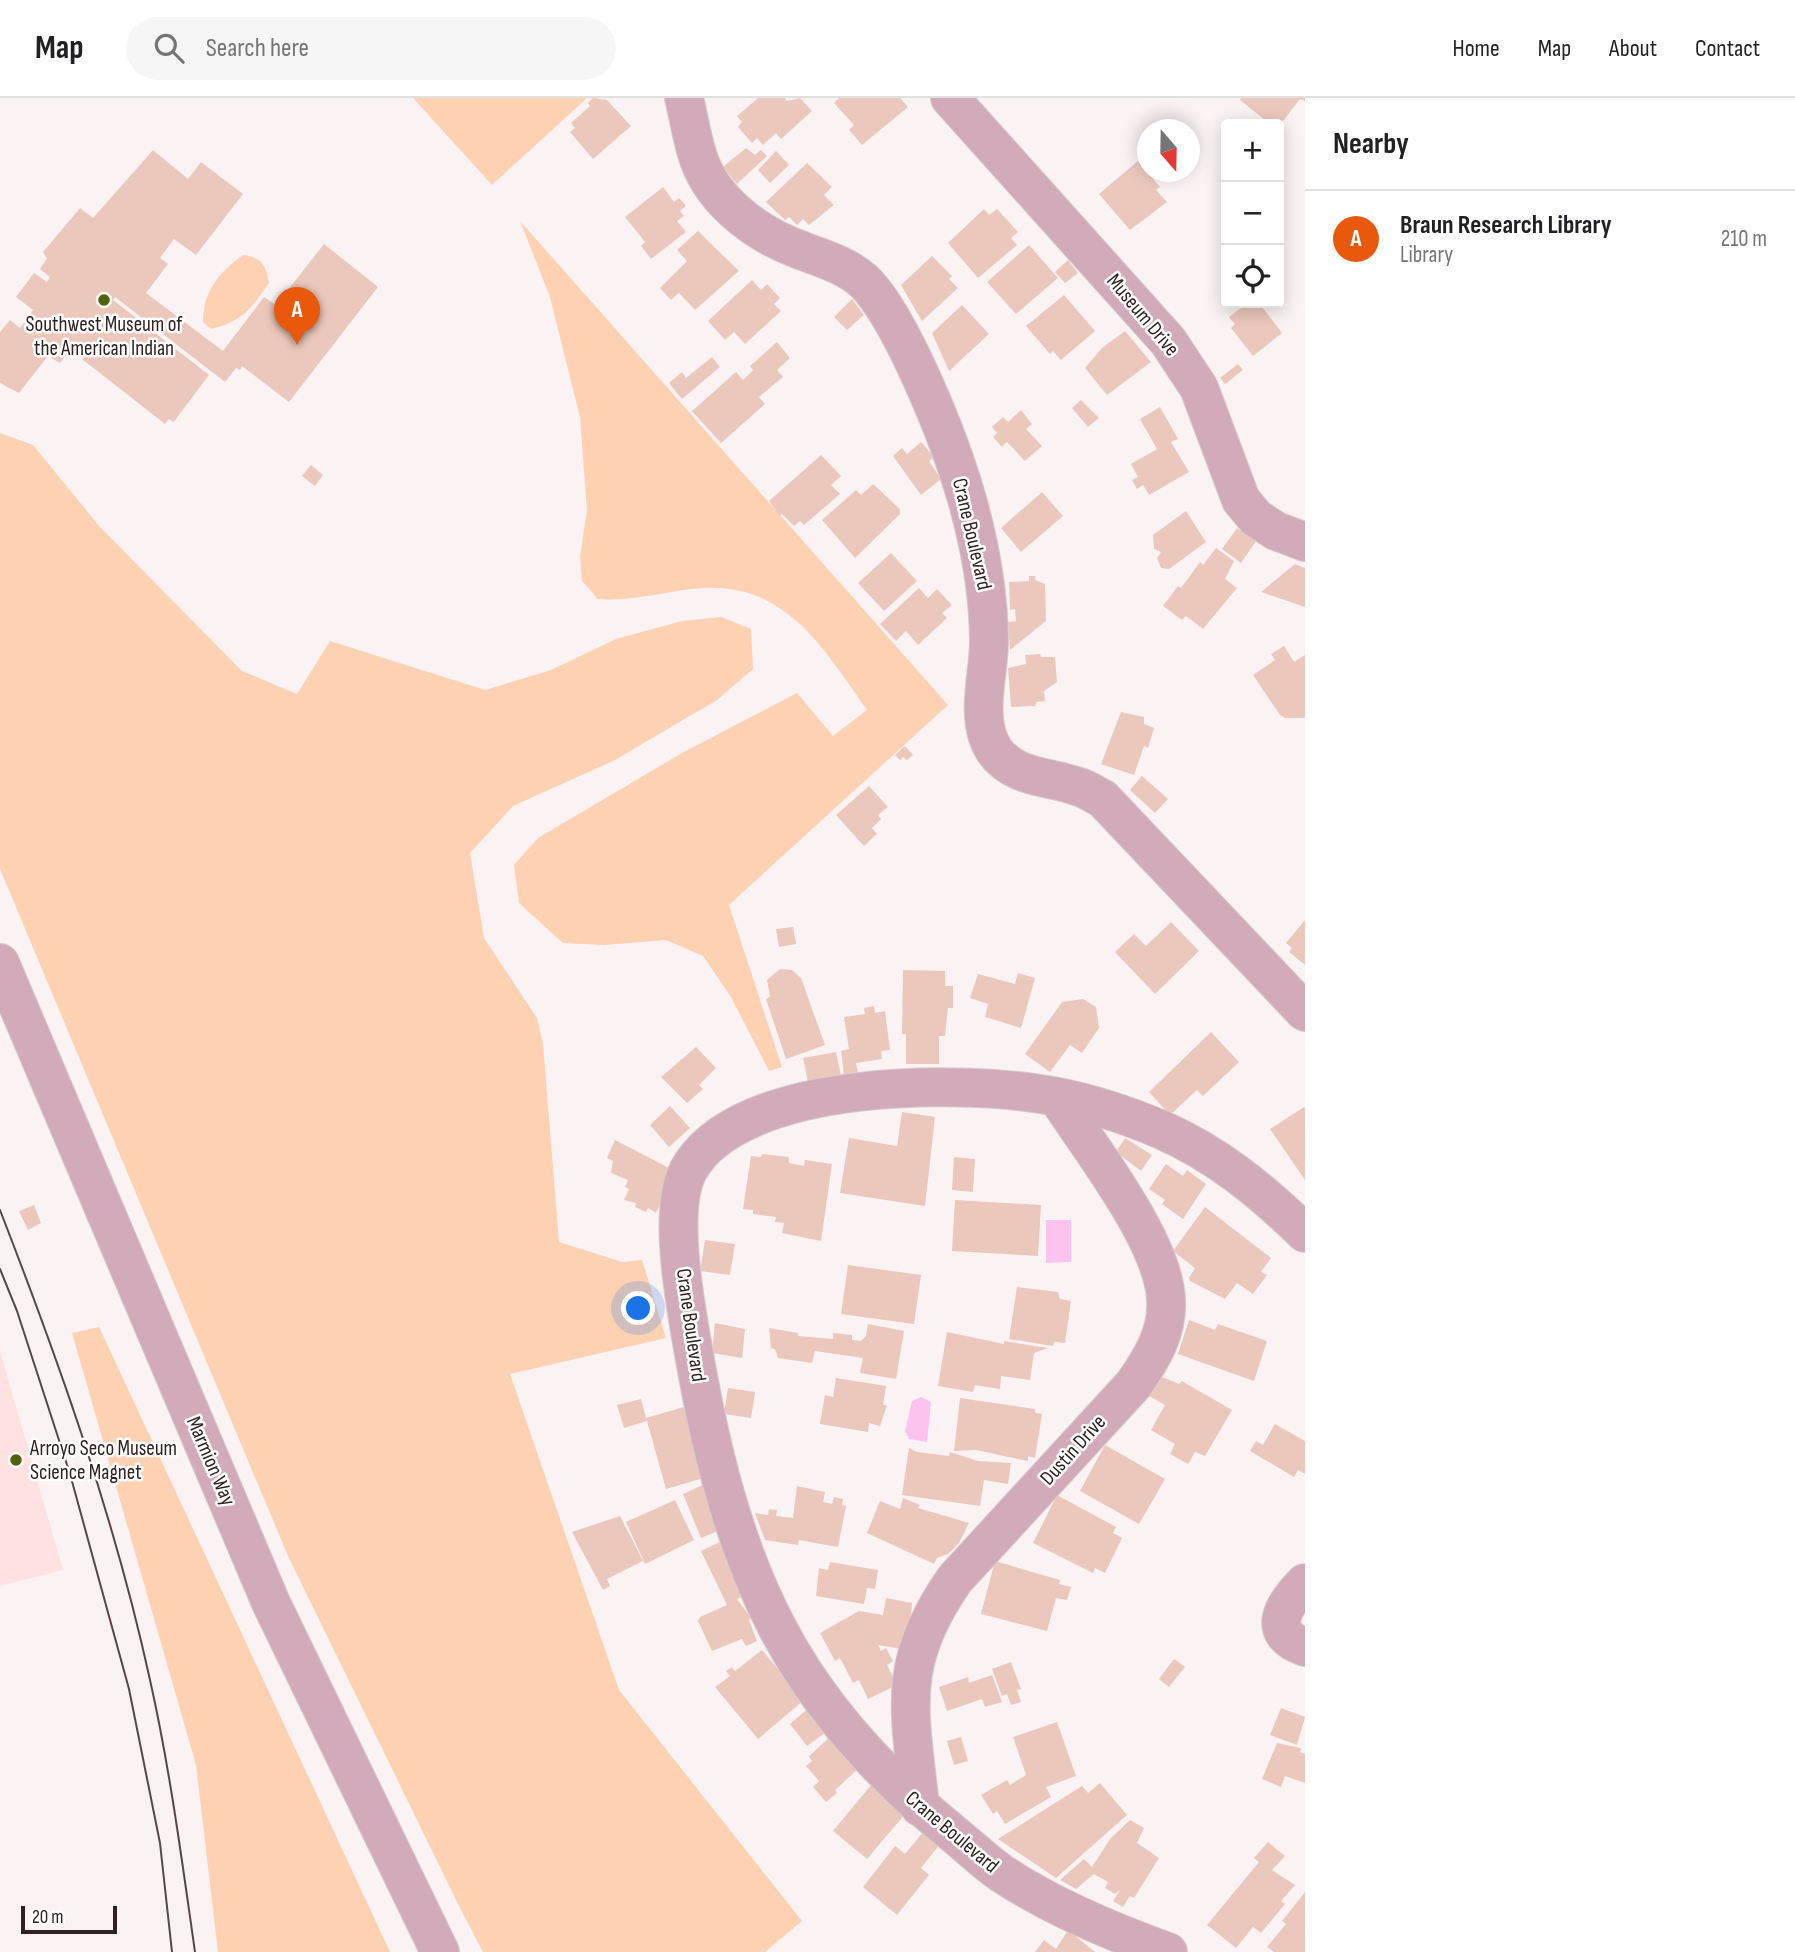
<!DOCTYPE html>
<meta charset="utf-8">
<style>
body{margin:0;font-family:"Sofia Sans Condensed",sans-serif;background:#f6f6f6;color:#202124}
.controls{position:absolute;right:21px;top:21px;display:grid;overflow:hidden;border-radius:7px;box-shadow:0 4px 18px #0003}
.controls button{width:63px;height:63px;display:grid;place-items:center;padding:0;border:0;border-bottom:2px solid #e0e0e0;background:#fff;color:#202124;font:35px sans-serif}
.compass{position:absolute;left:1137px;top:21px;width:63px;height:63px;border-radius:50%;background:#fff;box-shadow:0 4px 18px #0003;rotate:160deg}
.scale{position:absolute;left:21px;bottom:18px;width:96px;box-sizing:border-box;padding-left:7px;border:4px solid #2f2021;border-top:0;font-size:19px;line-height:24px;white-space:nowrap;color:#2f2021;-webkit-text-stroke:5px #fff;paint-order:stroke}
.you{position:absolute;left:639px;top:1211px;width:24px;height:24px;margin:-18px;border:5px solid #fff;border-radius:50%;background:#1a73e8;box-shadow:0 0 0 10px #1a73e833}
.badge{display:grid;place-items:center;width:46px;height:46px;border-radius:50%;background:#ea580c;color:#fff;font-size:23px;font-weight:700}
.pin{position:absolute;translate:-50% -58px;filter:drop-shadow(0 2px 4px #0008)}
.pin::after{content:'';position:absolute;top:37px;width:24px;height:21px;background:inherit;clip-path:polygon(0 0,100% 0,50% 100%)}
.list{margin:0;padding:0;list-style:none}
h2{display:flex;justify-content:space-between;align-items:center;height:91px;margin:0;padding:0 28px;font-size:30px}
h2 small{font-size:23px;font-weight:400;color:#757577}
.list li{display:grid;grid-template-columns:46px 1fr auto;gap:21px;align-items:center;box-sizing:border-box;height:98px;padding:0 28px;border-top:2px solid #e0e0e0}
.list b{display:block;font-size:26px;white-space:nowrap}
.list p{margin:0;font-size:23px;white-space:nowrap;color:#757577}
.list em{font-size:23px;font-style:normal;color:#757577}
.icon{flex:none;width:38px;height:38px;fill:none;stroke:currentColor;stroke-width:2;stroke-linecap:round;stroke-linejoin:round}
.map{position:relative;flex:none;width:1305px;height:1854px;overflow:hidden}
header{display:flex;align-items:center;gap:42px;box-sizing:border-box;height:98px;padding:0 35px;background:#fff;border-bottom:2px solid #e0e0e0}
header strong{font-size:33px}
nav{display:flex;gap:38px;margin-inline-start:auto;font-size:24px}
.search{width:490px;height:63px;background:#f6f6f6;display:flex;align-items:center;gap:18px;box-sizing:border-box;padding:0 24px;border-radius:38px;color:#757577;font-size:26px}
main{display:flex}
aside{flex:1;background:#fff}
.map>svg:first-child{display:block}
</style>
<header>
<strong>Map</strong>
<div class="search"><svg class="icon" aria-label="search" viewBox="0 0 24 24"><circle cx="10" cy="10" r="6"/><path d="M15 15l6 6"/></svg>Search here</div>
<nav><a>Home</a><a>Map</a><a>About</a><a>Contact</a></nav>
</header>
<main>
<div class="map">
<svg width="1305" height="1854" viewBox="0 0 1305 1854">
<rect width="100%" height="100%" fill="#fbf2f3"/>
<path fill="#ffe1e2" d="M0 1253 63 1472 0 1488Z"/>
<path fill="#fdd1b1" d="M413 0H587L492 87Z
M520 123 948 607 729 807 782 969 769 973 731 899 703 858 666 842 604 847 563 845 519 805 514 767 538 740 682 655 797 595 833 638 867 612C824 552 788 486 704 490 668 492 634 504 598 501L582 483 580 459 587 412 580 319 550 199Z
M243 157C262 159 266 167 269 185 250 212 243 223 211 231L203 224C203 194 219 174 243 157Z
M0 335 33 347 99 428 242 573 297 596 330 543 485 592 551 572 616 541 682 523 721 519 751 531 753 571 717 602 615 662 513 708 470 755 484 840 537 920 543 946 559 1144 622 1164 642 1162 666 1240 510 1276 619 1592 802 1823 765 1854H483L460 1810 288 1458 0 771Z
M99 1229 390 1854H218L196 1667 72 1235Z"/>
<path fill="#fcc3f1" d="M1046 1122H1071V1164L1046 1165Z
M921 1299 931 1304 927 1344 909 1341 905 1333 912 1303Z"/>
<path fill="#ecc7bc" d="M593 0 607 2 631 28 593 61 570 34 575 30 571 25 590 8 588 5Z
M758 0H785L787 3 800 0 812 13 781 41 776 35 763 47 757 40 752 45 738 29 742 24 737 18Z
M839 0H900L908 9 862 47 849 32 854 27 834 5Z
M1241 0H1305V3L1300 1 1283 23 1270 26 1240 2Z
M746 50 755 57 761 52 767 58 737 86 723 69Z
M153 52 188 81 201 64 243 96 196 157 174 141 160 160 168 166 146 195 223 253 264 199 276 207 324 146 378 189 289 304 242 268 240 272 236 270 225 284 115 199 113 202 209 277 176 321 173 324 169 321 165 326 82 261 86 256 74 247 60 265 48 258 19 295 0 285V234L10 222 20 230 33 212 16 199 34 175 47 184 50 179 40 171 47 160 43 154 80 110 93 120Z
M776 53 789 67 770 85 758 72Z
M1138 63 1160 89 1156 92 1167 104 1130 132 1099 96Z
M807 65 832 89 824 97 834 107 809 127 803 121 797 127 789 119 785 122 766 104Z
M663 89 674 104 679 100 686 108 680 113 684 118 677 123 686 134 651 161 641 148 645 144 625 119Z
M984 111 989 117 997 111 1018 134 1011 140 1017 147 978 180 948 145Z
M698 133 739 173 695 212 679 195 671 202 660 190 687 163 677 152Z
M1029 147 1058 180 1016 216 987 184Z
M932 158 952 178 949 181 958 190 922 223 901 187Z
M1068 162 1078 175 1065 185 1055 174Z
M752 182 761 192 767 186 780 200 774 206 781 213 745 246 734 234 725 242 708 223Z
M1064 197 1095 233 1061 262 1053 253 1050 256 1026 228Z
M852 201 864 217 847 232 834 219Z
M1248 205H1259L1282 235 1253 258 1231 230 1235 226 1229 219Z
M962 207 989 236 949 273 932 235Z
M1125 233 1151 264 1107 297 1085 270 1102 250Z
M777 244 790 260 777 272 783 279 759 299 765 306 721 345 692 313 736 274 743 282 753 272 750 268Z
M712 259 720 269 682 301 669 285 682 274 686 280Z
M1238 266 1243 272 1225 286 1220 280Z
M1081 302 1099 320 1088 329 1072 310Z
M1160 309 1178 341 1171 344 1189 374 1149 397 1143 387 1137 391 1132 382 1138 379 1131 366 1157 351 1140 321Z
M1021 312 1032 326 1026 331 1042 348 1025 363 1007 344 1002 349 993 339 997 335 992 329 1003 319 1008 324Z
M921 344 934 359 929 363 941 381 921 397 893 358 902 350 907 356Z
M821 357 841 378 831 387 840 396 804 427 800 423 794 428 782 416 780 418 769 403Z
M311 367 323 377 315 388 302 378Z
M873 386 900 411V416L855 460 822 422 856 392 861 397Z
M1042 394 1063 418 1021 454 1001 430Z
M1186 413 1206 444 1169 471 1161 470 1157 460 1161 454 1154 451 1153 437Z
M1237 430 1256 443 1241 465 1222 451Z
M1216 450 1234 463 1225 481 1237 490 1203 531 1186 518 1182 522 1163 508 1178 488 1181 490 1200 464 1203 467Z
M891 455 917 483 884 513 858 485Z
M1295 466 1305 470V509L1261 494Z
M1029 478H1035V482L1045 486 1046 523 1010 552 1008 524 1016 523 1015 511 1010 512 1009 484 1029 483Z
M919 490 928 500 937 491 952 507 942 515 947 520 918 547 906 533 896 543 880 526Z
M1284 548 1294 564 1305 557V620H1285L1280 617 1253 577 1275 562 1271 556Z
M1040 556 1041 559H1055L1057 584 1044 593 1045 603 1037 604 1035 608 1011 609 1008 570 1026 566 1025 557Z
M1121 614 1144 619V626L1154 630 1148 650 1144 648 1134 677 1101 666Z
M905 648 913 657 907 662 903 659 900 662 895 657Z
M1142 678 1168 701 1155 715 1130 692Z
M869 688 888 709 878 717 881 721 872 730 877 736 864 748 836 717Z
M1305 822V867L1289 854 1292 850 1286 845Z
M1171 824 1199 853 1155 896 1115 854 1134 836 1146 848Z
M793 829 796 846 779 849 776 831Z
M780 871 792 872 801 880 825 947 786 961 766 901 770 899 767 882Z
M903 872 945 873V888H953V910H948L945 938H939V966H906V936H902Z
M1018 875 1035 880 1021 930 985 919 988 906 970 900 978 876 1015 886Z
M1083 901 1096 909 1099 930 1082 955 1070 947 1050 974 1025 956 1062 904Z
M874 908 875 915 885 913 890 952 881 953 882 961 856 965 858 975 844 977 841 953 849 951 844 919 865 916 864 910Z
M1211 934 1239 964 1203 998 1197 992 1170 1017 1149 994Z
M696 949 716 970 699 987 703 991 687 1005 661 979Z
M836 954 842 982 809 989 803 960Z
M670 1008 690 1030 669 1049 650 1027Z
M1304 1009 1305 1010V1082L1270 1031Z
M902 1014 935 1019 925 1108 840 1095 849 1040 897 1048Z
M1125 1040 1152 1057 1141 1073 1116 1054Z
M615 1042 671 1071 669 1087 656 1115 648 1110 646 1114 635 1109 636 1105 624 1102 629 1091 625 1089 628 1082 611 1075 613 1063 607 1060Z
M762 1056 789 1059V1065L804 1068 805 1062 832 1066 821 1143 782 1135 784 1125 775 1124 776 1119 753 1116V1112L743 1111 751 1058 761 1059Z
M954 1059 975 1061 973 1094 952 1092Z
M1166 1066 1183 1078 1187 1072 1206 1086 1183 1121 1162 1106 1165 1102 1149 1091Z
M955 1102 1041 1107 1038 1158 952 1153Z
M34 1107 41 1125 28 1132 19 1113Z
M1205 1109 1271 1160 1261 1174 1267 1177 1253 1196 1237 1185 1225 1201 1190 1183 1189 1180 1195 1170 1173 1153Z
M705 1142 735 1146 730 1177 700 1173Z
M848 1167 921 1177 914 1226 841 1216Z
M1017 1189 1058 1194 1060 1201 1071 1203 1065 1245 1054 1244 1053 1248 1009 1241Z
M1189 1222 1215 1232 1218 1226 1267 1243 1254 1283 1178 1256Z
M715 1225 745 1231 742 1260 712 1255Z
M868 1226 904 1233 896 1281 860 1275 863 1260 815 1253 812 1265 778 1260 775 1251 771 1250 769 1230 798 1235V1238L833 1241V1235L852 1237V1242L861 1243 866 1238Z
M947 1234 1004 1246V1243L1048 1250 1034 1255 1030 1282 1001 1278 1000 1291 975 1287 973 1294 938 1288Z
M1160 1278 1179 1286 1182 1283 1232 1312 1205 1358 1195 1354 1188 1366 1170 1356 1175 1346 1151 1332 1165 1307 1149 1298Z
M836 1280 886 1288 883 1307H887L880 1328 869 1325 868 1334 820 1326 825 1297 833 1299Z
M728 1290 755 1294 751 1320 724 1316Z
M960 1300 1035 1311V1315L1042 1316 1035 1360 1028 1358V1363L976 1352 954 1353Z
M641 1301 646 1320 687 1308 707 1379 666 1391 647 1323 624 1330 617 1307Z
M1275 1326 1305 1343V1376L1298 1372 1294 1379 1250 1353 1256 1343 1263 1347Z
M1105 1347 1165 1381 1139 1426 1080 1393Z
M909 1350 917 1354 949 1358 950 1354 978 1363 1011 1365 1008 1386 984 1382 980 1408 902 1397Z
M707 1385 725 1430 701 1440 683 1396Z
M797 1388 825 1394 823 1404 832 1406 834 1399 843 1401 842 1407 846 1408 838 1449 799 1442 798 1447 765 1442 755 1415 768 1417 769 1411 777 1412 776 1418 793 1420Z
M1057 1397 1116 1429 1113 1435 1122 1440 1105 1475 1095 1470 1093 1475 1033 1445Z
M903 1400 920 1407 918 1410 969 1425 959 1445 948 1456 937 1460 934 1466 867 1435 880 1403 900 1411Z
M675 1402 694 1442 645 1466 626 1424Z
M620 1418 643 1463 607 1481 610 1488 603 1492 572 1434Z
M728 1440 749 1496 737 1501 752 1521 749 1522 757 1543 746 1548 742 1541 712 1553 698 1523 700 1519 727 1507 701 1453Z
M995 1463 1060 1482 1059 1486 1071 1489 1067 1502 1056 1500 1047 1533 981 1516Z
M830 1464 878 1472 875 1491 867 1490 864 1506 816 1498 819 1470 828 1472Z
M886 1500 912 1505 908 1552 878 1547 881 1553 886 1550 893 1563 887 1567 897 1587 868 1601 859 1582 853 1585 840 1560 835 1563 820 1535 859 1513 883 1517Z
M762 1552 804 1602 758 1641 715 1589 730 1578 726 1573 732 1569 735 1573Z
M1174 1561 1185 1569 1169 1589 1159 1581Z
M1011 1564 1021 1591 1017 1592 1021 1604 1011 1607 1007 1596 1002 1598 992 1571Z
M992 1577 1002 1604 985 1609 982 1601 947 1613 939 1589 968 1579 969 1585Z
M812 1607 829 1632 807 1648 790 1626Z
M1281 1610 1305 1619 1297 1647 1270 1637Z
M1057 1624 1076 1678 1046 1689 1051 1699 1005 1726 997 1713 993 1716 981 1697 1007 1682 1010 1687 1026 1677 1013 1639Z
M831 1638 859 1670 835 1692 837 1695 826 1704 813 1689 819 1683 806 1668 812 1663 809 1658Z
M961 1639 968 1663 954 1667 947 1643Z
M1277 1645 1301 1650 1300 1654 1305 1656V1685L1285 1678 1281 1689 1262 1681Z
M1100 1685 1127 1717 1056 1780 998 1741 1082 1688 1088 1695Z
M871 1687 906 1715 867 1761 833 1733Z
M1130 1722 1144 1730 1137 1745 1159 1760 1134 1800 1130 1798 1123 1809 1113 1803 1120 1792 1115 1796 1105 1790 1108 1784 1094 1776 1076 1791 1060 1782 1084 1761 1092 1769 1110 1741Z
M924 1733 940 1746 921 1770 929 1777 897 1817 863 1789 895 1748 905 1756Z
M1268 1744 1285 1758 1272 1772 1295 1787 1281 1803 1285 1806 1261 1835 1253 1829 1236 1850 1207 1827 1259 1764 1254 1760Z
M1305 1794V1854H1274L1267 1849 1286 1826 1282 1823Z
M1068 1832 1095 1854H1035L1044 1842 1056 1851Z"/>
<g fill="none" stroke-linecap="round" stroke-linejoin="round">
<g stroke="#d6cccd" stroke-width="40">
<path id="minor" d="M684 0C689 20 692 42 699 62 715 106 760 138 803 153 826 162 855 170 871 191 888 211 903 241 914 264 955 351 988 446 989 543 989 577 974 621 994 652 1014 681 1050 678 1079 689 1087 691 1095 697 1103 701L1305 914
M950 0 1168 243 1199 290 1241 402 1256 420 1276 433 1305 444
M0 865 271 1505 440 1854
M1305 1485C1284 1506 1264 1535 1305 1549
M920 1709C910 1612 895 1566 955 1481L1134 1286C1152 1260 1168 1234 1166 1202 1164 1143 1089 1049 1057 999
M1168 1854C1112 1834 1052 1809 1001 1775 985 1764 971 1750 956 1738 883 1679 820 1612 777 1529 733 1445 710 1348 694 1256 686 1210 667 1114 688 1073 738 979 968 981 1058 999 1094 1006 1129 1018 1162 1032 1217 1056 1263 1094 1305 1135"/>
</g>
<use href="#minor" stroke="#d2aab9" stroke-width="38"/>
<path stroke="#564849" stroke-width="2" d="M0 1112C59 1264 115 1421 150 1582 170 1671 182 1763 195 1854
M0 1171 17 1213 70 1376 129 1591 160 1745 172 1854"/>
</g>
<g fill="#50620b" stroke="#fff" stroke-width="2.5">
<circle cx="104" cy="202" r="7"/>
<circle cx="16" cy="1362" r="7"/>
</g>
<g text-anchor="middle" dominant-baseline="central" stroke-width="5" stroke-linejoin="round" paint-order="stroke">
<g font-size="21" fill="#2f2021" stroke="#fff">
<text transform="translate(1143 217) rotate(50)">Museum Drive</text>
<text transform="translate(972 436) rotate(77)">Crane Boulevard</text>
<text transform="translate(691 1227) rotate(82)">Crane Boulevard</text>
<text transform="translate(1073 1352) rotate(-48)">Dustin Drive</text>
<text transform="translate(211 1363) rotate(67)">Marmion Way</text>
<text transform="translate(952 1734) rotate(40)">Crane Boulevard</text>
</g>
<g font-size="21" fill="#2f2021" stroke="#fff">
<text x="104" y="226">Southwest Museum of<tspan x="104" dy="24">the American Indian</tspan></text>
<text x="30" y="1350" text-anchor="start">Arroyo Seco Museum<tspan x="30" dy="24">Science Magnet</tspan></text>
</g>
</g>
</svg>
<div class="controls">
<button>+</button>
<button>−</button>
<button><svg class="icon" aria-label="locate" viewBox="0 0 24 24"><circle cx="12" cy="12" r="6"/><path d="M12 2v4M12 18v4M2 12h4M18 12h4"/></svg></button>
</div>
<svg class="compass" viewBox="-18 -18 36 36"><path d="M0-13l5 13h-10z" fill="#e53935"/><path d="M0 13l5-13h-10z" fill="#757577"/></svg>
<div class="scale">20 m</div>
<div class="you"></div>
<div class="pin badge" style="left:297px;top:247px">A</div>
</div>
<aside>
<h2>Nearby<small></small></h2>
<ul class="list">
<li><span class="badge">A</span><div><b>Braun Research Library</b><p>Library</p></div><em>210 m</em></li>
</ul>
</aside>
</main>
